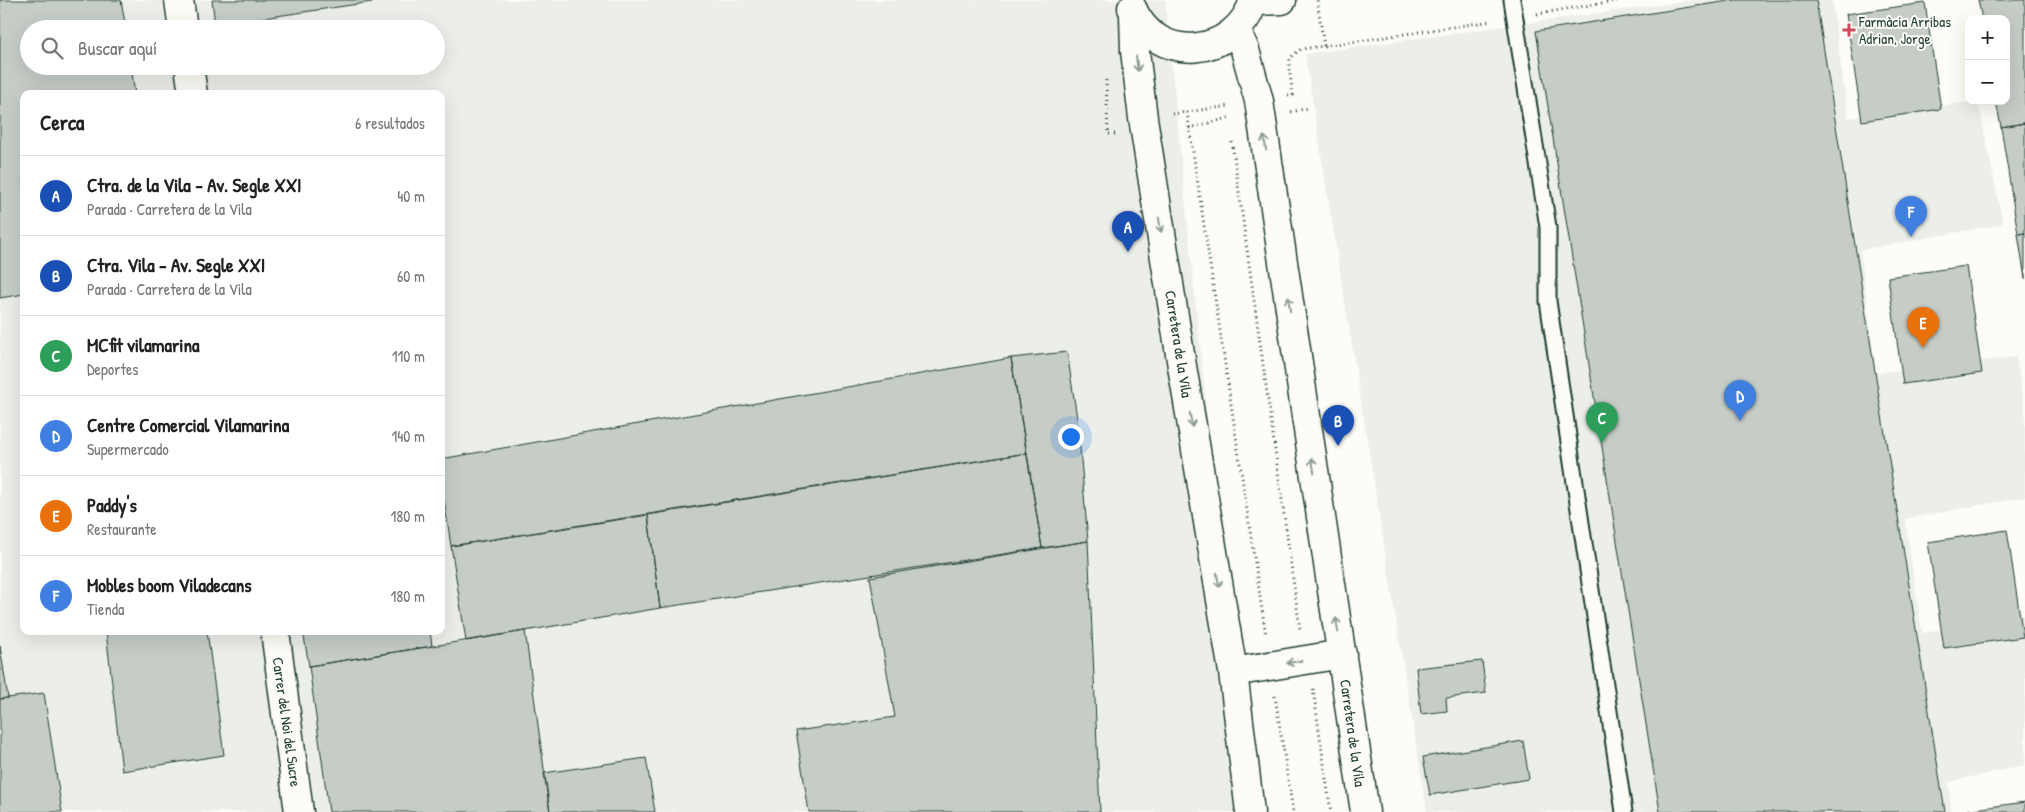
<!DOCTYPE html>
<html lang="es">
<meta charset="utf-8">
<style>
body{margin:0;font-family:"Patrick Hand",sans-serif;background:#f2f2f2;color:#222}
.controls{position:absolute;right:15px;top:15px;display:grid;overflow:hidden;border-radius:10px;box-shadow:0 5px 20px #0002}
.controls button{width:45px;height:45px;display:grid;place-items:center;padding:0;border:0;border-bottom:1px solid #e0e0e0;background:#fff;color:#222;font:25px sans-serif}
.you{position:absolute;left:1070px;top:436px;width:18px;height:18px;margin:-12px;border:4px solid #fff;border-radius:50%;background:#1a73e8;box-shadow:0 0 0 8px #1a73e833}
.badge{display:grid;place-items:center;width:32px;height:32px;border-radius:50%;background:#2563eb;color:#fff;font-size:16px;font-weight:700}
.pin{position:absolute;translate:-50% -41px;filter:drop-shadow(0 1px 2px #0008)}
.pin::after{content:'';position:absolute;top:26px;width:18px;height:15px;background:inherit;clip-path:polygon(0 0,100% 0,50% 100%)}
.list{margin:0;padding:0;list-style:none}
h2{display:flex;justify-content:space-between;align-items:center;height:65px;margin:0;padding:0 20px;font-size:21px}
h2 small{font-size:16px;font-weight:400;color:#767676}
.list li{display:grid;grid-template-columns:32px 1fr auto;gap:15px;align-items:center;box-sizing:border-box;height:80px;padding:0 20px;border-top:1px solid #e0e0e0}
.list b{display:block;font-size:19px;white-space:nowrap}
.list p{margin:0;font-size:16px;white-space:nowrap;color:#767676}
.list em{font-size:16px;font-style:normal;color:#767676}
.icon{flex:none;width:28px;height:28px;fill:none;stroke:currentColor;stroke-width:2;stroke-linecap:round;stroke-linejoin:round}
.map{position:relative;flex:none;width:2025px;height:812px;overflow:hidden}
.search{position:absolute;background:#fff;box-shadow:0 5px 20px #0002;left:20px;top:20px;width:425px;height:55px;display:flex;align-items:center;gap:12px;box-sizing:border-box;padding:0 18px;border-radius:28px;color:#767676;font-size:19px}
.panel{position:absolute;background:#fff;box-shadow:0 5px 20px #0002;left:20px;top:90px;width:425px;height:545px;border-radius:10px}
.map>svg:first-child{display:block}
</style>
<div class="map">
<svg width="2025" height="812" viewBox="0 0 2025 812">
<rect width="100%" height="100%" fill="#fdfcf7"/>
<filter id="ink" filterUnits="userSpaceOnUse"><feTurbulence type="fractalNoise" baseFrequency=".02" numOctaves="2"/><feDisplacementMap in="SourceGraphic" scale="10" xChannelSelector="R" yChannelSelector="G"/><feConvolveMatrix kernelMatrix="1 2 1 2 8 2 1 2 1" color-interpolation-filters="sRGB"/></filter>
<g filter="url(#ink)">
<path fill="#eceee9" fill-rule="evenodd" d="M0 0H1165L1247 812H0ZM29 29H436V66H29ZM24 94H441V631H24Z
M1694 0H1832L1848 118 1978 101 2003 224 1860 250 1876 373 2016 357 2025 412V497L1905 519 1922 633 2025 615V765L1949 782 1951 812H1427L1305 54Z"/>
<path fill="#c6cdc7" stroke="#1f3d34" d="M0 0H121L126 29H29V66H131L135 94H24V294L0 298Z
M212 0H372V2L215 25Z
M1735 0H1816L1945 812H1660L1536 31Z
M1978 0H2025V123L2001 127 1996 101H2006V19H1982Z
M1925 3 1941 109 1862 121 1846 14Z
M2025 123V233L2018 234 2001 127Z
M2025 233V279L2018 234Z
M1966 266 1982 373 1903 384 1888 277Z
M1067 352 1078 425 1088 541 1042 548 1011 358Z
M1011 358 1027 453 451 546 441 479V459Z
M1027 453 1042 548 660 608 648 515Z
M648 515 660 608 466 641 451 546Z
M2007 530 2023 637 1944 648 1928 542Z
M1088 541 1100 812H809L796 731 895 717 870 577Z
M106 631H207L224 755 122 771Z
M303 631H430L432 646 309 666Z
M525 631 550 812H329L309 666Z
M0 646 8 698 0 699Z
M1482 661 1486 693 1446 698 1447 711 1421 714 1416 668Z
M44 693 62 812H0V699Z
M1523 741 1529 779 1430 795 1423 757Z
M646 758 655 812H550L544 773Z
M2025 802V812H1968V810Z"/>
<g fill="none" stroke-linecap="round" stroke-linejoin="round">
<g stroke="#1f3d34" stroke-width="19">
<path id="service" d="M1512 0 1548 227V301L1624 812"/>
</g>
<g stroke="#1f3d34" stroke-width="31">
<path id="minor" d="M179 0 183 29
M1253 1 1282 0
M189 66 193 94
M275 631 299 812"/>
</g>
<g stroke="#1f3d34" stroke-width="31">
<path id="tertiary" d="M1132 8C1156 66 1236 58 1254 0
M1134 15 1135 51 1143 118 1180 354 1233 672 1250 812
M1236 30 1245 50 1259 101 1365 812
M1233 672 1342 654"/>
</g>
<path stroke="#1f3d34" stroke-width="3" stroke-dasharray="1 4" stroke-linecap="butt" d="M1537 14 1620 0
M1324 46 1492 21
M1106 80 1108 134H1115
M1288 96 1293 95 1289 68 1290 58 1301 49 1324 46 1317 0
M1187 112 1266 636
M1291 112 1309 108
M1172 114 1230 106
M1189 128 1229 118
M1232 142 1300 629
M1313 689 1331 812
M1275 696 1293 812"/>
<use href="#service" stroke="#fdfcf7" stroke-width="15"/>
<use href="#minor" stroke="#fdfcf7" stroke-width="28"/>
<use href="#tertiary" stroke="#fdfcf7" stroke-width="28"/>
</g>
<defs><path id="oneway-shaft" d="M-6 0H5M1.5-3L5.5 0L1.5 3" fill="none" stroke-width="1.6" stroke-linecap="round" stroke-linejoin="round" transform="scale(1.25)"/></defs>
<g stroke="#8e9c96">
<use href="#oneway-shaft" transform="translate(1137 64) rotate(83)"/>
<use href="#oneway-shaft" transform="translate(1265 143) rotate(-99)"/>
<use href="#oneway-shaft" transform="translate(1160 225) rotate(81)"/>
<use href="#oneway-shaft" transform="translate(1289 304) rotate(-99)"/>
<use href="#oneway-shaft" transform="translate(1191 420) rotate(80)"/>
<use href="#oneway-shaft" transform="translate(1313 465) rotate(-99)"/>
<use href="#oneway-shaft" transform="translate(1218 580) rotate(80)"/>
<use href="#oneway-shaft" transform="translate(1337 625) rotate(-99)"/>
<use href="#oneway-shaft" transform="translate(1294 662) rotate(171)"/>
</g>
</g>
<path fill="#d1495b" stroke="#fdfcf7" stroke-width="2" d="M1846.5 22.5h5v5h5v5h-5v5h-5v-5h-5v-5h5z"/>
<g text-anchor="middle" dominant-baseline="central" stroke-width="4" stroke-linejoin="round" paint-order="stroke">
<g font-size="15" fill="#1f3d34" stroke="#fdfcf7" text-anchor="start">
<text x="1859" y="21">Farmàcia Arribas<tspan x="1859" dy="17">Adrian, Jorge</tspan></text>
</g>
<g font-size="15" fill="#1f3d34" stroke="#fdfcf7">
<text transform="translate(1179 344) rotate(81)">Carretera de la Vila</text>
<text transform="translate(287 722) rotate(82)">Carrer del Noi del Sucre</text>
<text transform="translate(1353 733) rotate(82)">Carretera de la Vila</text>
</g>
</g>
</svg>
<div class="controls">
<button>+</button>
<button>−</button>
</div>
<div class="you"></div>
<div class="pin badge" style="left:1128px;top:252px;background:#1a4fb4">A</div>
<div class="pin badge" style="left:1338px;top:446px;background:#1a4fb4">B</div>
<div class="pin badge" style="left:1602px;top:443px;background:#2e9e5b">C</div>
<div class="pin badge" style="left:1740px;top:421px;background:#3f7fe0">D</div>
<div class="pin badge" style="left:1923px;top:348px;background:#e8710a">E</div>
<div class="pin badge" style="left:1911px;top:237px;background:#3f7fe0">F</div>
<div class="search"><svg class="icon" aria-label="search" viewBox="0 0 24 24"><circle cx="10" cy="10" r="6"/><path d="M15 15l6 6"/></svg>Buscar aquí</div>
<section class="panel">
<h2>Cerca<small>6 resultados</small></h2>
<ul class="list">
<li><span class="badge" style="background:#1a4fb4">A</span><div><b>Ctra. de la Vila - Av. Segle XXI</b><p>Parada · Carretera de la Vila</p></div><em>40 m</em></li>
<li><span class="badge" style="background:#1a4fb4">B</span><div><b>Ctra. Vila - Av. Segle XXI</b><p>Parada · Carretera de la Vila</p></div><em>60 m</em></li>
<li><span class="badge" style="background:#2e9e5b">C</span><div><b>MCfit vilamarina</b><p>Deportes</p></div><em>110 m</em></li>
<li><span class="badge" style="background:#3f7fe0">D</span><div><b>Centre Comercial Vilamarina</b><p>Supermercado</p></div><em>140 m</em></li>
<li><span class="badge" style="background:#e8710a">E</span><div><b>Paddy's</b><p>Restaurante</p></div><em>180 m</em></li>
<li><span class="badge" style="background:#3f7fe0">F</span><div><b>Mobles boom Viladecans</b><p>Tienda</p></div><em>180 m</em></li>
</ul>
</section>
</div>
